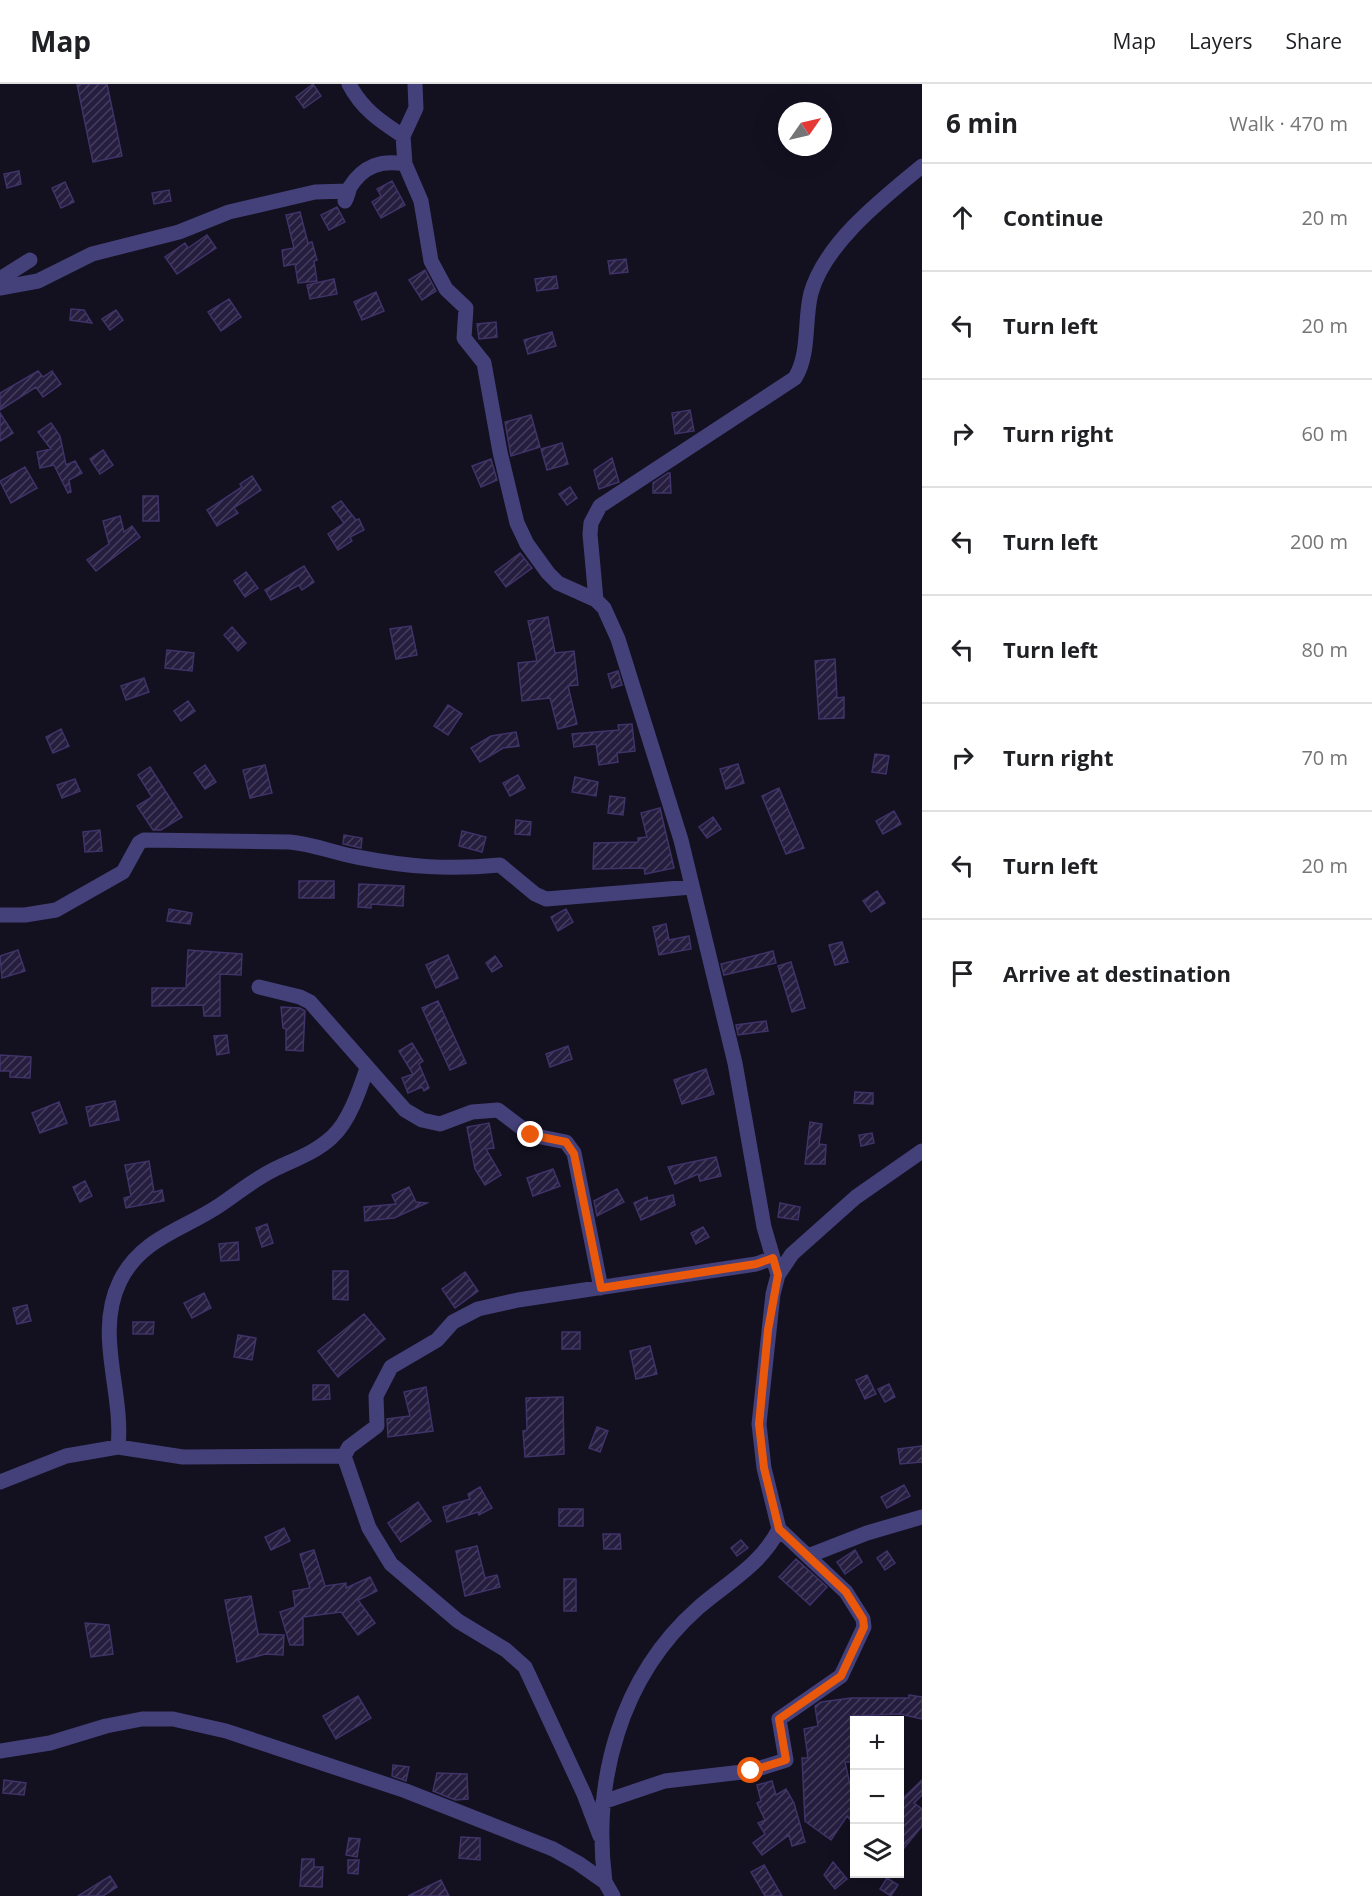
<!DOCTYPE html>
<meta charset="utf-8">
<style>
body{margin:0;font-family:"Open Sans",sans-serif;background:#f2f2f2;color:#202124}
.controls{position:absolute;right:18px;bottom:18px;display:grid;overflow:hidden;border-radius:0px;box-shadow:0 6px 24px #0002}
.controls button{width:54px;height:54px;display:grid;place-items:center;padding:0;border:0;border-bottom:2px solid #e0e0e0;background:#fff;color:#202124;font:30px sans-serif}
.compass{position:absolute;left:778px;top:18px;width:54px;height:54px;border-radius:50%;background:#fff;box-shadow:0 6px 24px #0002;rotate:56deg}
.stop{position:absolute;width:18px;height:18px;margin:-14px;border:4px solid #ea580c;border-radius:50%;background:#fff}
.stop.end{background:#ea580c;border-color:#fff;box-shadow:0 2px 6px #0008}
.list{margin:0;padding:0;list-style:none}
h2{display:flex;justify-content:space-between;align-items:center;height:78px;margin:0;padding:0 24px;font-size:26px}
h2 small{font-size:20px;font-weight:400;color:#757577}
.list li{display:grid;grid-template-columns:39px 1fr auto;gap:18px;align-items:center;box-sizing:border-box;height:108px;padding:0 24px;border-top:2px solid #e0e0e0}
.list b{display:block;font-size:22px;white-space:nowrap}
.list em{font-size:20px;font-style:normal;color:#757577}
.icon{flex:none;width:33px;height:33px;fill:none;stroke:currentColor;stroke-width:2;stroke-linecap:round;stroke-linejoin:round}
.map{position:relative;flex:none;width:922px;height:1812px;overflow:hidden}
header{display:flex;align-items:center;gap:36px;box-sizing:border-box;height:84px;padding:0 30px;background:#fff;border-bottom:2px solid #e0e0e0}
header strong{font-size:28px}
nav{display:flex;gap:33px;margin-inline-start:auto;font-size:21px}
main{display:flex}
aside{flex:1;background:#fff}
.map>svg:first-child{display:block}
</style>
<header>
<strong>Map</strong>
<nav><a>Map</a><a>Layers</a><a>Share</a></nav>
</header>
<main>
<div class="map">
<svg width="922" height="1812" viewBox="0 0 922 1812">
<defs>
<pattern id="building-hatch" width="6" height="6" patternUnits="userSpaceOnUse" patternTransform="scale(1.5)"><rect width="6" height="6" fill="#261e3f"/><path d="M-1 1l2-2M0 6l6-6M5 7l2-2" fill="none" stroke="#453e5c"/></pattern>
</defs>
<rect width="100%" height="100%" fill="#131020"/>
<path fill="url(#building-hatch)" stroke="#3f3368" stroke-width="1.5" d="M77 0H107L122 72 93 78Z
M313 0 321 12 304 24 296 13Z
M19 87 21 100 7 104 4 90Z
M392 97 405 121 381 134 372 118 381 112 377 105Z
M65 98 74 118 61 124 52 104Z
M169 106 171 117 154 120 152 109Z
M337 123 345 138 329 146 321 131Z
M300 128 308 159 312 158 317 176 314 177 317 197 298 199 295 180 284 182 282 166 294 164 286 131Z
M207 151 216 164 177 190 165 173 185 159 188 164Z
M626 175 628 188 610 190 608 177Z
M425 186 436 207 422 216 409 196Z
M556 192 558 204 537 207 535 195Z
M334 195 337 210 310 215 307 201Z
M376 208 384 227 362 236 354 218Z
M229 215 241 233 221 247 208 228Z
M71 225 84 226 92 239 70 236Z
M116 226 123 236 110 246 102 235Z
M496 238 497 253 479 255 477 240Z
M552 248 556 262 528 270 524 256Z
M38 287 43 293 52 287 61 300 43 313 36 303 0 326V309Z
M690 326 694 347 675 350 672 329Z
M0 329 13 349 0 357Z
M531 331 540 363 511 372 505 338Z
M51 339 60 352 66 381 75 377 82 389 69 396 71 408 68 409 54 381 40 384 37 368 51 365 38 348Z
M562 359 568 380 547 386 541 365Z
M103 366 113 381 100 390 90 375Z
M612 374 619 398 599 405 594 386Z
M491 375 497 396 481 403 472 382Z
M25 383 37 404 11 419 0 397Z
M668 389H670L671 409H653V399Z
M252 392 261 406 234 424 238 429 217 442 207 426 242 403 240 400Z
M570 403 577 414 567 421 559 410Z
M143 412H158L159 437H143Z
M341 417 356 436 359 435 364 446 350 453 352 457 338 466 328 450 344 439 332 423Z
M120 432 124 448 132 442 140 453 96 487 87 476 109 460 103 437Z
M520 469 532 484 506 503 495 488Z
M304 482 314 498 302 506 299 501 271 516 265 506Z
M246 488 258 504 245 513 234 497Z
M548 533 555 569 574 567 578 601 568 602 577 640 558 645 550 614 522 617 518 579 537 577 528 537Z
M411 542 417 571 396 575 390 545Z
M232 543 246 559 238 567 224 551Z
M167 566 194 569 192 587 165 584Z
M835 575 837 614 844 613V634L819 635 815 577Z
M618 587 622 601 612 604 608 590Z
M144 594 149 608 126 616 121 602Z
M188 617 195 627 181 637 174 627Z
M448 621 462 630 448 651 434 642Z
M632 640 635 667 617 669 618 678 599 681 596 660 574 663 572 650 619 646 618 641Z
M61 645 69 662 53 669 46 653Z
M516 648 519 662 503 664 480 678 471 664 491 652Z
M875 670 889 672 886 690 872 688Z
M738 680 744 699 726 705 720 685Z
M205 681 216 698 205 705 194 689Z
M265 681 272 709 250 714 243 686Z
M150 683 182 733 161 746H153L137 722 152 713 138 691Z
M518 691 525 704 510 712 503 699Z
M575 693 598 698 596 712 572 708Z
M75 695 80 707 62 714 57 701Z
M779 704 804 764 786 770 762 712Z
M610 712 625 714 623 731 608 729Z
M660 724 674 784 645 790 644 784 593 785 594 759 638 758V754L647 753 641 729Z
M894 727 901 740 883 750 876 737Z
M713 733 721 745 707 754 699 743Z
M516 736 531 738 530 751 515 750Z
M100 746 102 767 85 768 83 748Z
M462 747 486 753 482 768 459 762Z
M344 751 362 754 361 764 343 760Z
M299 797H334V814H299Z
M359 800 404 802 403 822 371 820V824L358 823Z
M877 807 885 819 871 828 863 817Z
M169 825 192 829 190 840 167 837Z
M566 825 573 838 558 847 551 833Z
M666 840 669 856 689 852 691 865 659 871 653 843Z
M842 858 848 878 835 881 829 861Z
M18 866 25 887 2 894 0 872Z
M188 866 242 870 241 891 220 890V932H204L203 921 152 922V904H186Z
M773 867 776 879 724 891 721 880Z
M448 871 458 894 436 904 426 881Z
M495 872 502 882 492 888 486 879Z
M791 878 805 924 792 928 778 882Z
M438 917 466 979 450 986 422 924Z
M281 923 300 924 305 927 303 967 286 966V945L283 944Z
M766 937 768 947 738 951 736 941Z
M227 951 229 969 217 971 214 952Z
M412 959 423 977 419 980 429 1004 424 1007 422 1003 408 1009 402 994 413 990 399 967Z
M568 962 572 975 550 983 546 970Z
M0 971 31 973 30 994 10 993V987H0Z
M706 985 714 1010 682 1020 674 996Z
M855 1008 873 1009V1020L854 1019Z
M115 1017 119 1036 90 1042 86 1023Z
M59 1018 67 1039 40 1049 32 1029Z
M810 1038 822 1040 819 1060 826 1061 825 1080H805Z
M489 1039 494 1064 486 1065 501 1091 485 1101 475 1085 467 1043Z
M872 1049 874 1059 861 1062 859 1051Z
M716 1073 721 1092 700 1097 698 1090 675 1100 668 1083Z
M149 1077 154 1108 162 1106 164 1117 126 1124 124 1114 131 1112 125 1081Z
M553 1085 560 1102 533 1112 527 1094Z
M85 1097 92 1112 80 1118 73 1103Z
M409 1103 416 1118 427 1119 394 1134 365 1137 364 1123 396 1120 392 1111Z
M617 1105 624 1118 597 1132 594 1117Z
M673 1111 675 1121 641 1136 634 1119 647 1113 648 1117Z
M780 1119 800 1123 798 1136 778 1133Z
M267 1140 273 1159 262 1163 256 1144Z
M703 1143 709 1153 696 1160 691 1149Z
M238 1158 239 1176 221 1177 219 1160Z
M333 1187H348V1216L333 1215Z
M465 1188 478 1207 455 1224 442 1205Z
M204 1209 211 1224 192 1234 184 1219Z
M27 1221 31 1237 17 1240 13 1224Z
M364 1230 385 1255 338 1293 318 1267Z
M133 1238H154L153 1250H133Z
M562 1248H580V1265H562Z
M238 1251 256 1254 252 1276 234 1273Z
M650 1262 657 1290 636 1295 630 1267Z
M867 1291 876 1310 865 1315 856 1296Z
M889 1300 895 1313 885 1318 878 1305Z
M313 1301H329L330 1315 313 1316Z
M426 1303 433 1347 388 1353 387 1335 410 1332 404 1308Z
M563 1313 564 1370 525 1373 523 1347 527 1346 526 1314Z
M597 1343 608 1347 600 1368 589 1364Z
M922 1362V1378L900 1380 898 1365Z
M904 1401 910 1412 887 1424 881 1413Z
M480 1403 492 1424 479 1431 478 1428 447 1438 443 1423 470 1415 468 1410Z
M418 1418 431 1437 401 1458 388 1439Z
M559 1425H583V1442H559Z
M284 1444 290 1457 271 1466 265 1453Z
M603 1450H620L621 1465H604Z
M741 1456 748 1464 737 1472 731 1464Z
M477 1462 485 1494 497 1491 500 1503 465 1512 456 1467Z
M314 1466 325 1502 346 1499V1504L370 1493 377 1507 358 1516 375 1539 358 1551 341 1528 303 1533V1561H290L280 1528 295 1523 293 1507 310 1504 300 1470Z
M855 1466 862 1478 845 1490 837 1478Z
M887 1467 895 1479 885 1486 877 1474Z
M796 1475 827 1503 810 1521 779 1493Z
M564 1495H576V1527H564Z
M251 1512 258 1550 284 1551 283 1571 265 1570 237 1578 225 1516Z
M85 1539 109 1541 113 1570 91 1573Z
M909 1611 922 1613V1635L900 1630 850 1632 852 1678H845L855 1723V1741L847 1732 831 1756 805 1737 802 1674H808L804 1645 818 1642 815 1622 821 1618 851 1614H909Z
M358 1612 371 1634 336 1655 323 1632Z
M393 1681 409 1683 406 1697 392 1692Z
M437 1689 467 1690 468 1715 455 1716 433 1707Z
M4 1696 26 1699 24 1711 3 1709Z
M922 1696V1711L914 1719 922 1725V1742L900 1769V1717Z
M772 1697 776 1711 786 1705 794 1719 805 1758 792 1762 789 1751 762 1771 753 1759 765 1750 758 1739 765 1736 757 1719 761 1717 757 1701Z
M461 1753 480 1754V1776L459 1774Z
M349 1754 360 1755 357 1773 346 1771Z
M302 1775H314V1783H323L322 1803 300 1802Z
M348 1776H359L358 1790 348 1789Z
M833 1778 847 1795 835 1805 824 1791Z
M764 1781 782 1812H765L751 1788Z
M110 1792 117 1803 103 1812H78Z
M887 1794 898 1801 891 1812 880 1805Z
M441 1796 449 1812H408Z"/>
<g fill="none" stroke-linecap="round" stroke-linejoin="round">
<path stroke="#44407a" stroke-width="15" d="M349 0C362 25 380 37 403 52
M415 0 416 24 403 52 405 80 421 117 431 177 446 205 466 224 464 254 484 279 500 368 517 439 527 460 548 489 558 499 596 516 604 524 618 555 681 756 735 979 764 1143 778 1191
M0 195 30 176
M0 204 38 197 92 170 179 148 229 128 315 108 348 107 345 117C348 112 348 108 350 103 364 81 382 76 405 80
M596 516 590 450 591 439 600 422 795 294C810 270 804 236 811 209 825 159 883 114 922 82
M0 831H25L56 826 123 788 139 759 144 756 290 758C313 760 334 769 357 773 408 783 449 786 500 781L535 810 546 815 692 803
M259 903 300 913 310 918 405 1026 422 1036 440 1040 472 1028 498 1026 531 1051 566 1058 574 1069 601 1204
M118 1363C124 1308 94 1250 120 1197 141 1154 183 1146 220 1121 238 1109 253 1096 273 1086 293 1076 315 1069 332 1053 349 1038 360 1005 367 984
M0 1398 66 1372 118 1363 183 1373 344 1372
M808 1472 867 1449 922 1433
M0 1667 50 1659 106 1642 142 1635H173L226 1647 406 1707 553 1765 578 1779 605 1798 613 1812
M603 1718 665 1697 751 1687 786 1676 779 1635 841 1592 864 1543 863 1535 846 1508 779 1445 764 1384 759 1340 773 1210 778 1191 792 1170 856 1113 922 1067
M600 1752 584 1710 525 1583 506 1566 458 1537 391 1480 369 1444 344 1372 349 1363 377 1342 376 1312 391 1283 437 1256 453 1238 478 1225 518 1216 756 1180 773 1174
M605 1798C592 1698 620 1593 698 1524 728 1498 761 1481 779 1445"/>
</g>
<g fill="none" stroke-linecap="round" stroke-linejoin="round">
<path stroke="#ea580c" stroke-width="8" d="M531 1051 566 1058 574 1070 601 1204 756 1180 773 1174 778 1191 768 1246 759 1340 764 1384 779 1445 846 1508 863 1535 864 1543 841 1592 779 1635 786 1676 751 1687"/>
</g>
</svg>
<div class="controls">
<button>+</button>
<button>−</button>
<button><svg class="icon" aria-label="layers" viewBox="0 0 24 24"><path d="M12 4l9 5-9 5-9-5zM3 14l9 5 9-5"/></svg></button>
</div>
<svg class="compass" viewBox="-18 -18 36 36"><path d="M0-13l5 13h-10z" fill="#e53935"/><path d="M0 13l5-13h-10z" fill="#757577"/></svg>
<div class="stop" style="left:751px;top:1687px"></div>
<div class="stop end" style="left:531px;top:1051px"></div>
</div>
<aside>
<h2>6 min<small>Walk · 470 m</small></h2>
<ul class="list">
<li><svg class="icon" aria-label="ahead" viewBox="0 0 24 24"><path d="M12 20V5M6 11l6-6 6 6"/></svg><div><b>Continue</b></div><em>20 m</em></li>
<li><svg class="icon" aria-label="left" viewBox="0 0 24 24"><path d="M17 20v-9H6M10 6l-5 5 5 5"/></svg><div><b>Turn left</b></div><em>20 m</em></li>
<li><svg class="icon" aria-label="right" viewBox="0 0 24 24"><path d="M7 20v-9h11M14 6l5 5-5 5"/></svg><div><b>Turn right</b></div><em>60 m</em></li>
<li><svg class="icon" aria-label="left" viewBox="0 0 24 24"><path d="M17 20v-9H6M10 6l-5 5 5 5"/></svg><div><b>Turn left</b></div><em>200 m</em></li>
<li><svg class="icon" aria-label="left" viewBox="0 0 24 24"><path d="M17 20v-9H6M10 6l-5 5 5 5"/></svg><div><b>Turn left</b></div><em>80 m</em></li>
<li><svg class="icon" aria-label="right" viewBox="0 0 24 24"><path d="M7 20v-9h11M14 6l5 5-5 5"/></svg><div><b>Turn right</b></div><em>70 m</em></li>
<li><svg class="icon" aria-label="left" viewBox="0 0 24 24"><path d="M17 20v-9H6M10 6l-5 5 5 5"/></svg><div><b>Turn left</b></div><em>20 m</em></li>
<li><svg class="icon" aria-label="arrive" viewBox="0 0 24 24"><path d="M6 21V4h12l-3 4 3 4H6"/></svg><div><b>Arrive at destination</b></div></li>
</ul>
</aside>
</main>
